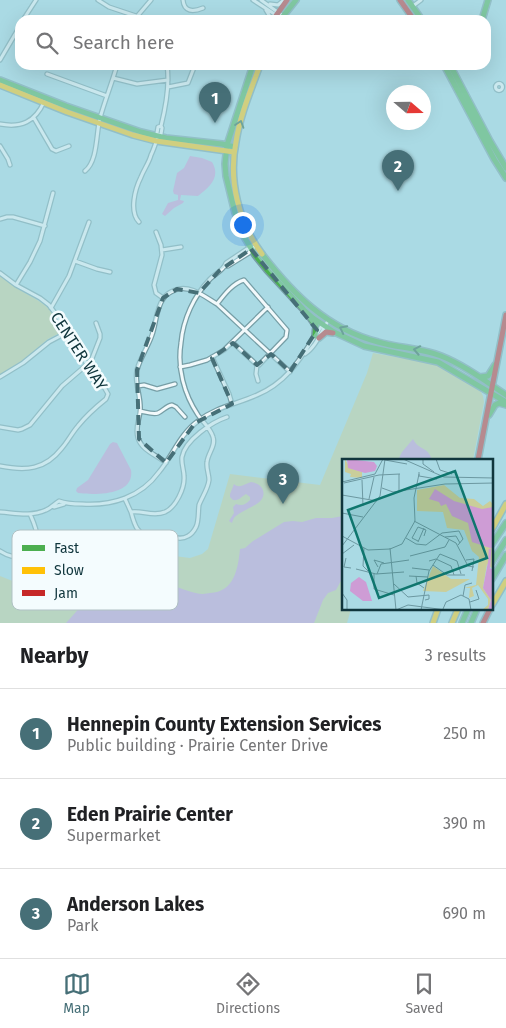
<!DOCTYPE html>
<meta charset="utf-8">
<style>
body{margin:0;font-family:"Fira Sans",sans-serif;background:#f2f2f2;color:#202124}
.compass{position:absolute;left:386px;top:85px;width:45px;height:45px;border-radius:50%;background:#fff;box-shadow:0 5px 20px #0002;rotate:110deg}
.you{position:absolute;left:242px;top:224px;width:18px;height:18px;margin:-12px;border:4px solid #fff;border-radius:50%;background:#1a73e8;box-shadow:0 0 0 8px #1a73e833}
.badge{display:grid;place-items:center;width:32px;height:32px;border-radius:50%;background:#466f77;color:#fff;font-size:16px;font-weight:700}
.pin{position:absolute;translate:-50% -41px;filter:drop-shadow(0 1px 2px #0008)}
.pin::after{content:'';position:absolute;top:26px;width:18px;height:15px;background:inherit;clip-path:polygon(0 0,100% 0,50% 100%)}
.list{margin:0;padding:0;list-style:none}
h2{display:flex;justify-content:space-between;align-items:center;height:65px;margin:0;padding:0 20px;font-size:21px}
h2 small{font-size:16px;font-weight:400;color:#757577}
.list li{display:grid;grid-template-columns:32px 1fr auto;gap:15px;align-items:center;box-sizing:border-box;height:90px;padding:0 20px;border-top:1px solid #e0e0e0}
.list b{display:block;font-size:19px;white-space:nowrap}
.list p{margin:0;font-size:16px;white-space:nowrap;color:#757577}
.list em{font-size:16px;font-style:normal;color:#757577}
.icon{flex:none;width:28px;height:28px;fill:none;stroke:currentColor;stroke-width:2;stroke-linecap:round;stroke-linejoin:round}
.map{position:relative;flex:none;width:506px;height:623px;overflow:hidden}
.search{position:absolute;background:#fff;box-shadow:0 5px 20px #0002;left:15px;right:15px;top:15px;height:55px;display:flex;align-items:center;gap:12px;box-sizing:border-box;padding:0 18px;border-radius:15px;color:#757577;font-size:19px}
.sheet{height:335px;background:#fff}
nav{display:flex;justify-content:space-around;align-items:center;box-sizing:border-box;height:70px;border-top:1px solid #e0e0e0;background:#fff;font-size:14px;color:#757577}
nav a{display:grid;justify-items:center;gap:2px}
nav .on{color:#466f77}
.map>svg:first-child{display:block}
</style>
<div class="map">
<svg width="506" height="623" viewBox="0 0 506 623">
<rect width="100%" height="100%" fill="#aadae4"/>
<path fill="#cace9a" d="M0 276C7 281 13 286 20 290 40 302 56 307 62 332L48 339 21 362 0 375Z
M373 353 413 360 441 366 481 392 483 396 484 402 473 460H344V609H351L347 623H0V576L25 586 47 567 68 560 151 553 190 558 202 554 208 549 230 474 320 485 367 373Z"/>
<path fill="#ce9cd5" d="M190 156 202 158 212 162C221 177 210 187 198 196L181 195 180 200 184 201 183 203 174 208 165 216 162 214 168 203 178 200V195L174 194 173 191 177 173 184 168Z
M413 439C419 451 428 446 432 460H398L402 452Z
M113 442 117 443 118 445 131 470C135 496 94 495 78 493L76 491 77 488 88 480 110 444Z
M251 482C256 483 259 484 262 488 270 504 244 508 236 516 234 517 233 520 232 523L229 521 234 513 233 507 236 504C242 506 245 505 250 500V497L246 494C241 497 239 501 233 500L230 497V494L234 484C239 489 245 484 251 482Z
M343 516V577L336 590 328 593 323 600 314 623H66L84 603 113 580 127 578 141 582H163L166 580 170 582 173 586C181 588 194 594 203 594 205 594 208 593 210 593 234 592 238 569 240 549L245 548 253 541 284 522 293 521 302 522 316 518H332Z"/>
<g fill="none" stroke-linecap="round" stroke-linejoin="round">
<g stroke="#769ea6" stroke-width="5.5">
<path id="street" d="M98 0 109 7 136 16
M183 0C184 12 193 12 203 8
M253 0 276 15 280 20
M261 0 283 16
M270 4 278 5 284 0
M413 6 421 0
M266 10 269 15 270 20
M144 19 146 20
M23 20 36 0
M134 20 151 0
M0 60 20 26
M47 74 107 96
M113 78 137 84 168 80
M495.5 87a3.5 3.5 0 1 1 7 0a3.5 3.5 0 1 1-7 0Z
M168 87 188 83 195 65
M34 118 52 149 56 151 69 146
M0 124C21 128 35 122 44 102
M158 136 157 133 158 127 161 126C166 106 170 85 167 65
M0 146 8 159 10 165
M85 171C98 161 96 133 100 118 105 100 112 83 117 65
M0 219 7 217H13L45 226
M139 222C129 211 135 189 141 177 144 169 149 163 151 155 154 149 156 142 158 136L161 134 162 128 161 126
M156 232 161 245 162 255 154 285 156 293 163 298
M162 250 181 247
M75 261 97 269 110 272
M225 266H228L249 253 251 249 256 246
M0 273 16 285 40 298 49 305 58 317 72 345 100 380 108 394 106 399C96 407 86 416 78 426 72 433 68 441 62 448 45 470 26 471 0 466
M16 285 30 262 40 241 53 193
M217 304C224 295 233 283 244 280L287 330 286 337 259 365H257L233 343
M51 308 69 276 89 222
M305 354C316 347 321 332 328 321
M212 357 229 394 232 404
M257 365 256 374 258 381
M180 367 190 365 207 360 224 350 268 307
M0 377 23 363 49 342 66 333
M138 386 144 385 157 389 175 384
M140 411C146 412 153 415 158 413 163 411 166 406 172 405L176 407 185 417
M0 427 18 430 22 429 30 425 62 386 91 361 100 338V334L96 323
M166 463C157 455 142 451 138 438 135 428 139 421 140 412 142 398 134 384 137 370 140 358 148 347 152 335 156 324 156 309 163 299 166 294 170 292 175 290 190 284 205 297 217 304L290 372
M125 499C127 503 129 508 131 512 134 523 137 536 151 536 155 536 159 536 163 536 172 536 180 541 188 536 192 534 194 531 196 527 199 521 198 512 199 505 202 497 208 489 209 480 209 474 206 468 207 462 208 453 216 446 213 437 211 429 203 422 198 415 184 394 177 368 181 343 183 319 194 296 210 279 215 274 224 270 226 263L247 249H251
M52 506 54 507 64 504
M0 512C16 513 30 517 46 510 51 508 54 504 59 501 67 504 74 504 82 504 112 506 141 497 159 472 173 455 180 434 198 421 216 407 237 404 257 395 290 381 302 355 321 327L324 326
M131 512C142 510 153 517 165 512 176 507 185 488 184 476 184 470 181 463 182 457 185 440 212 422 227 417
M0 551C3 553 7 555 11 556 23 559 37 550 37 537 37 529 33 521 30 514"/>
</g>
<g stroke="#769ea6" stroke-width="8">
<path id="fast" d="M408 0 422 20
M280 20 296 0
M482 20 488 0
M253 65 227 145 225 164 226 176 235 213 243 235 255 255 267 270 304 310 313 318 334 332 364 346 438 362 506 402
M444 65 494 159 506 178
M450 65 490 141 506 168
M0 80 66 106 141 132 166 138 222 144 235 147
M262 254C293 294 327 329 378 342 398 348 421 348 441 356 464 365 485 381 506 395
M311 319 316 326 315 336
M480 377 488 376 495 365
M489 415 495 405 499 403 506 405
M492 544 506 523
M492 562 506 540
M492 579 506 555
M462 623 468 609
M471 623 477 609"/>
</g>
<g stroke="#769ea6" stroke-width="8">
<path id="slow" d="M260 65C251 90 240 115 236 142 228 180 239 223 262 254
M0 85 67 112 133 135 156 141 234 152
M492 529 506 504
M492 605 506 581
M433 623 438 609
M452 623 458 609"/>
</g>
<g stroke="#769ea6" stroke-width="8">
<path id="jam" d="M400 0 414 20
M273 20 287 0
M319 338 326 332 333 333
M478 460 506 315
M483 623 490 609"/>
</g>
<use href="#street" stroke="#f2f9fb" stroke-width="3"/>
<use href="#fast" stroke="#4caf50" stroke-width="5"/>
<use href="#slow" stroke="#ffc107" stroke-width="5"/>
<use href="#jam" stroke="#c62828" stroke-width="5"/>
</g>
<defs><path id="oneway-chevron" d="M-2-3.5L2.5 0L-2 3.5" fill="none" stroke-width="1.6" stroke-linecap="round" stroke-linejoin="round" transform="scale(1.25)"/></defs>
<g stroke="#256044">
<use href="#oneway-chevron" transform="translate(240 124) rotate(-72)"/>
<use href="#oneway-chevron" transform="translate(343 329) rotate(-153)"/>
<use href="#oneway-chevron" transform="translate(417 350) rotate(-169)"/>
</g>
<path d="M0 0H506V623H0ZM251 249 317 330 290 372 271 354 257 365 233 343 212 358 232 404 195 423 166 463 139 439 137 370 163 298 177 289 199 293 219 271Z" fill="#aadae4" fill-opacity=".55" fill-rule="evenodd"/>
<path fill="none" stroke="#466f77" stroke-width="4" stroke-dasharray="10 6" stroke-linejoin="round" d="M251 249 317 330 290 372 271 354 257 365 233 343 212 358 232 404 195 423 166 463 139 439 137 370 163 298 177 289 199 293 219 271Z"/>
<g text-anchor="middle" dominant-baseline="central" stroke-width="5" stroke-linejoin="round" paint-order="stroke">
<g font-size="16" fill="#10363d" stroke="#f4fcfe">
<text transform="translate(79 351) rotate(57)">CENTER WAY</text>
</g>
</g>
<g transform="translate(342 459)">
<rect width="151" height="151" fill="#aadae4"/>
<path d="M3 0 8 9 20 13V19L8 18 9 15 3 13ZM102 26 118 39 132 40 141 47 148 42 151 45V110L145 105 141 129 149 141 146 151H140L146 146V140L136 126 130 129 132 137 127 139 128 129H122L134 126 137 98 130 92 122 71 105 69 101 53 75 52V31ZM91 107 109 120H128L104 133 81 132Z" fill="#cace9a"/>
<path d="M5 0 32 3 35 7 33 12 23 14 6 9ZM93 30 112 42 140 50 151 48V90L130 83 126 64 110 57 104 45 99 47 97 43 87 40ZM146 103 147 109 151 110V151H146L149 141 141 129ZM17 118 24 123 30 142H21L8 132 9 124Z" fill="#ce9cd5"/>
<path fill="none" stroke="#ce9cd5" stroke-width="2.5" d="M147 109 148 90"/>
<path fill="none" stroke="#6c98a1" stroke-width="1" d="M61 0 102 18 152 19M81 0V5L92 13M94 0 98 11 110 15M43 1 65 5M77 13V17L95 20M57 15V32M20 21 21 47M0 23 33 15 41 0M2 24 37 16 58 15M40 29 51 33 103 25 152 24M0 36 35 42M27 40 32 18M0 54 21 58M72 62 114 84 126 107 132 108M0 77 26 91 48 90 60 85 73 62 72 39 77 15M103 78 114 77 118 84M64 79 74 85 84 86 100 74 117 72 121 80 116 86M76 82 70 79 76 68 84 71 82 77M76 83 82 69M0 87 38 37 43 0M22 89 21 107 26 112M48 89 54 151M0 95 12 86M68 97 103 88 107 81M4 99 2 108 9 109M124 101 132 100 130 112M87 102 94 100 109 107 112 116M91 106 105 116H123M36 108 32 101 42 104M70 109 87 111M14 110 34 115 62 113M32 114V130L52 136M35 115 39 105 67 101M67 117 86 118M74 117 75 124 82 129M52 125 66 138 87 136V140L83 141M0 134 5 141V151M121 137 123 126 130 124M128 143 137 140 134 131M101 150 104 143 119 136 127 140 129 151M54 151 66 146 104 151M79 151 87 112 98 95 115 102 119 115"/>
<path fill="#0f766e" fill-opacity="0.15" stroke="#0f766e" stroke-width="2.5" d="M113 12 145 99 37 139 6 51Z"/>
<rect width="151" height="151" fill="none" stroke="#10363d" stroke-width="2.5"/>
</g>
<rect x="12" y="530" width="166" height="80" rx="8" fill="#f4fcfe" stroke="#b0c1c4" stroke-width="1"/>
<rect x="22" y="545" width="23" height="6" fill="#4caf50"/>
<rect x="22" y="567" width="23" height="7" fill="#ffc107"/>
<rect x="22" y="590" width="23" height="6" fill="#c62828"/>
<g font-size="14" fill="#10363d">
<text x="54" y="553">Fast</text>
<text x="54" y="575">Slow</text>
<text x="54" y="598">Jam</text>
</g>
</svg>
<svg class="compass" viewBox="-18 -18 36 36"><path d="M0-13l5 13h-10z" fill="#e53935"/><path d="M0 13l5-13h-10z" fill="#757577"/></svg>
<div class="you"></div>
<div class="pin badge" style="left:215px;top:123px">1</div>
<div class="pin badge" style="left:398px;top:191px">2</div>
<div class="pin badge" style="left:283px;top:504px">3</div>
<div class="search"><svg class="icon" aria-label="search" viewBox="0 0 24 24"><circle cx="10" cy="10" r="6"/><path d="M15 15l6 6"/></svg>Search here</div>
</div>
<section class="sheet">
<h2>Nearby<small>3 results</small></h2>
<ul class="list">
<li><span class="badge">1</span><div><b>Hennepin County Extension Services</b><p>Public building · Prairie Center Drive</p></div><em>250 m</em></li>
<li><span class="badge">2</span><div><b>Eden Prairie Center</b><p>Supermarket</p></div><em>390 m</em></li>
<li><span class="badge">3</span><div><b>Anderson Lakes</b><p>Park</p></div><em>690 m</em></li>
</ul>
</section>
<nav>
<a class="on"><svg class="icon" aria-label="map" viewBox="0 0 24 24"><path d="M3 6l6-2 6 2 6-2v14l-6 2-6-2-6 2zM9 4v14M15 6v14"/></svg>Map</a>
<a><svg class="icon" aria-label="directions" viewBox="0 0 24 24"><path d="M12 3l9 9-9 9-9-9zM9 14v-3h6M13 9l2 2-2 2"/></svg>Directions</a>
<a><svg class="icon" aria-label="saved" viewBox="0 0 24 24"><path d="M7 4h10v16l-5-4-5 4z"/></svg>Saved</a>
</nav>
